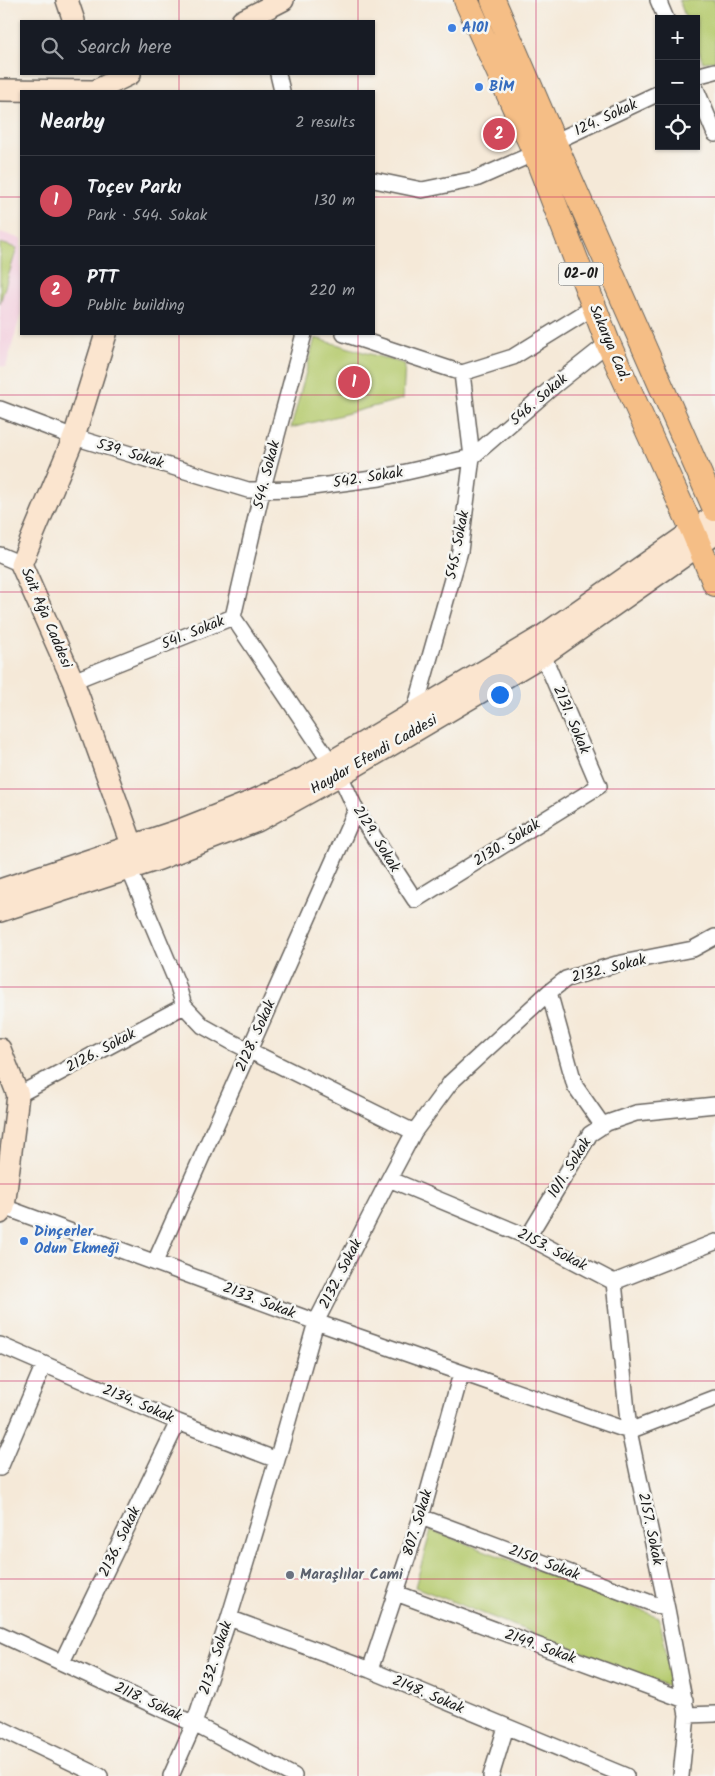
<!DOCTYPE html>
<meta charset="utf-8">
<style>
body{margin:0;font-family:Kalam,sans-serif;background:#20242c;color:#f1f3f6}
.controls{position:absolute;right:15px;top:15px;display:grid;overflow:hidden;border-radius:0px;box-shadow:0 1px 4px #0004}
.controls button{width:45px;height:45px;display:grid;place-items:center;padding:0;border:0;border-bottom:1px solid #363941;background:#171b24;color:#f1f3f6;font:25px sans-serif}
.you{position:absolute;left:499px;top:694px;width:18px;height:18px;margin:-12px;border:4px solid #fff;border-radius:50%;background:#1a73e8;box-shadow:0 0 0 8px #1a73e833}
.badge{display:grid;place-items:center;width:32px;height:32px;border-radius:50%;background:#d1495b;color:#fff;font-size:16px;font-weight:700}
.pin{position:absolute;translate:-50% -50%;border:2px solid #fff;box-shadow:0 1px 5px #0006}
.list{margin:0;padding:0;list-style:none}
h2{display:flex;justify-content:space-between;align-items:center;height:65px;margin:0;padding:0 20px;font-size:21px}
h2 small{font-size:16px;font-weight:400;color:#9ea1a6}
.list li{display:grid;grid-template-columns:32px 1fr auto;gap:15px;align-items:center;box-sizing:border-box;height:90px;padding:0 20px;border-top:1px solid #363941}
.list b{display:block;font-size:19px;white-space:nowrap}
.list p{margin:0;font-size:16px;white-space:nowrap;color:#9ea1a6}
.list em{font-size:16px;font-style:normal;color:#9ea1a6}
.icon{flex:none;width:28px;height:28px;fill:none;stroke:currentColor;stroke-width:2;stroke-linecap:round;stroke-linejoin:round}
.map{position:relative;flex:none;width:715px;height:1776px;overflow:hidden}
.search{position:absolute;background:#171b24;box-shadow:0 1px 4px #0004;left:20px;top:20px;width:355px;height:55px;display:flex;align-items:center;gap:12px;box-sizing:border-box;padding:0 18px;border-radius:0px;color:#9ea1a6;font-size:19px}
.panel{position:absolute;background:#171b24;box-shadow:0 1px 4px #0004;left:20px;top:90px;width:355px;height:245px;border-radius:0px}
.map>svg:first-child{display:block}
</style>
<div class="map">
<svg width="715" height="1776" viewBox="0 0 715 1776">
<rect width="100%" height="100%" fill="#f6f6f2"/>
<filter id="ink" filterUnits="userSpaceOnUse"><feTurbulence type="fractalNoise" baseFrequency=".02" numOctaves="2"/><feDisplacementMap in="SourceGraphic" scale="10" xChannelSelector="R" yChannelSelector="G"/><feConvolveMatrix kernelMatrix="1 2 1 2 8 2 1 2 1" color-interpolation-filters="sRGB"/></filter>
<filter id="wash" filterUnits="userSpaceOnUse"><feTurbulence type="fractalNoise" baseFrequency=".0096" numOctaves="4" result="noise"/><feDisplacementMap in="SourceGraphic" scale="20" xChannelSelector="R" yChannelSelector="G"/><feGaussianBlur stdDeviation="1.12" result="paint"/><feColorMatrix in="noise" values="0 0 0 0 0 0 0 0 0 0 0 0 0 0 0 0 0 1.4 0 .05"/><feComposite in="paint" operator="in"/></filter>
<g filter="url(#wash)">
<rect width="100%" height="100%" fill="#f5e9d8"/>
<path fill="#f3cfde" d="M0 232 21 239V313L6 367 0 366Z"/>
<path fill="#b5ca6d" stroke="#687344" d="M679 0H715V61L703 62 696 44V19H686Z
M0 243 17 248 0 303Z
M315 338 405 364 403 399 291 428Z
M431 1530 659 1617 674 1688 415 1587Z"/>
</g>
<g filter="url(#ink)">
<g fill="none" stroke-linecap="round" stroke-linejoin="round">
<g stroke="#68645e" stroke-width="18">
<path id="street" d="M658 0 666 19
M278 74 282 91
M696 76 715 71
M696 89 715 134
M554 142 659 93
M374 180 422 190 476 179 535 153
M344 334 462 373 513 357 594 307
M0 409 74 437 248 490 297 489 380 478 472 457 555 385 608 343
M0 555 21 564
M233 617 262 491 304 334
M73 681 233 617 331 763
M414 713 460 551 472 457 462 373
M340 775 356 810 415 900 599 786 543 655
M129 869 177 983 184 1006 203 1026 230 1041 414 1132
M549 992 575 1086 603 1126
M18 1095 184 1006
M389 1179 528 1237 614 1282 715 1242
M4 1207 316 1322 629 1431 715 1398
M528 1237 590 1134 607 1123 636 1113 715 1105
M155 1262 356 810
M614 1282 629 1431 667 1609 687 1715 681 1776
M0 1345 178 1422 277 1460
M0 1468 44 1364
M421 1517 667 1609
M396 1593 685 1700
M229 1618 370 1670 626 1776
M0 1634 194 1724 294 1776
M62 1662 178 1422
M370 1670 421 1517 461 1374
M687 1715 715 1714
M0 1728 100 1776
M171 1776 194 1724 229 1618 277 1460 316 1322 389 1179 414 1132 451 1082 549 992 566 979 617 964 693 949 715 937
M491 1776 506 1727"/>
</g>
<g stroke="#68645e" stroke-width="24">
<path id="secondary" d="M67 0 74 21
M242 21 283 0
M0 90 95 91 130 74
M106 334 74 437 21 564 73 681 133 847
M0 890 180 830 248 803 304 778 541 637 715 515
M0 911 159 859 257 821 340 775 543 655 715 534
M0 1049 18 1095 4 1207 0 1213"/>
</g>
<g stroke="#68645e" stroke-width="26">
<path id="primary" d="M466 0 535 153 608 343 693 531 715 584
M493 0 554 142 715 509"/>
</g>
<use href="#street" stroke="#fff" stroke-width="15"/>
<use href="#secondary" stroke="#fbe5cf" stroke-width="21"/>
<use href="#primary" stroke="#f5be86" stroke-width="24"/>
</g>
</g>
<path fill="none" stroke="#c2185b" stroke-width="1" stroke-opacity="0.55" d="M179 0V21M358 0V21M536 0V1776M179 74V91M358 74V91M0 197H21M374 197H715M179 334V1776M358 334V1776M0 395H715M0 592H715M0 789H715M0 987H715M0 1184H715M0 1381H715M0 1579H715"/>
<g fill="#3f7fe0" stroke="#f6f6f2" stroke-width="2">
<circle cx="452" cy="28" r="5"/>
<circle cx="479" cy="87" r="5"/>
<circle cx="24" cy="1241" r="5"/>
</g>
<circle fill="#6b7280" stroke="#f6f6f2" stroke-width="2" cx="290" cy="1575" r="5"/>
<g text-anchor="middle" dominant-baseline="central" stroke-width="5" stroke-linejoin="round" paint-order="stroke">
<rect fill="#f6f6f2" stroke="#5d5d5c" stroke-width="1" x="558.5" y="262.5" width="45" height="23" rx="4"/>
<g font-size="14" font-weight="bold" fill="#1c1c1c">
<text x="581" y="274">02-01</text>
</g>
<g font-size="15" font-weight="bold" fill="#366cbe" stroke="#f6f6f2" text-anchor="start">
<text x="462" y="28">A101</text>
<text x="489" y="87">BİM</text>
<text x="34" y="1232">Dinçerler<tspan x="34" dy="17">Odun Ekmeği</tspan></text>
</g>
<g font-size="15" fill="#1c1c1c" stroke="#f6f6f2">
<text transform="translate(606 118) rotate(-25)">124. Sokak</text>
<text transform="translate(609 343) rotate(67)">Sakarya Cad.</text>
<text transform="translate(539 400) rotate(-41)">546. Sokak</text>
<text transform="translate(130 454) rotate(17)">539. Sokak</text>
<text transform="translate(267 475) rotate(-76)">544. Sokak</text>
<text transform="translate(368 478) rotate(-9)">542. Sokak</text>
<text transform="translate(458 545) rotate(-79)">545. Sokak</text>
<text transform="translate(46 618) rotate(67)">Sait Ağa Caddesi</text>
<text transform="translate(193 633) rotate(-22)">541. Sokak</text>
<text transform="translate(571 720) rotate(67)">2131. Sokak</text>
<text transform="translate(374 755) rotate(-30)">Haydar Efendi Caddesi</text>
<text transform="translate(376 839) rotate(58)">2129. Sokak</text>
<text transform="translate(507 843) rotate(-32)">2130. Sokak</text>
<text transform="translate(609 969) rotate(-14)">2132. Sokak</text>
<text transform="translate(256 1036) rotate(-66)">2128. Sokak</text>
<text transform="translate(101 1051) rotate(-28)">2126. Sokak</text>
<text transform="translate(570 1168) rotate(-58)">10/1. Sokak</text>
<text transform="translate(552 1250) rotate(27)">2153. Sokak</text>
<text transform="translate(341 1274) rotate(-63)">2132. Sokak</text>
<text transform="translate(259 1301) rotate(21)">2133. Sokak</text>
<text transform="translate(138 1404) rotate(23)">2134. Sokak</text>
<text transform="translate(418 1523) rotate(-73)">807. Sokak</text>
<text transform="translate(650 1529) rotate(78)">2157. Sokak</text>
<text transform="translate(120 1542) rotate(-64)">2136. Sokak</text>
<text transform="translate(544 1563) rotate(21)">2150. Sokak</text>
<text transform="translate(540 1647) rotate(20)">2149. Sokak</text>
<text transform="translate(216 1658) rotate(-72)">2132. Sokak</text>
<text transform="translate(428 1695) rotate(23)">2148. Sokak</text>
<text transform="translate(148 1702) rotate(25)">2118. Sokak</text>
</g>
<g font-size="15" font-weight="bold" fill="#5b616d" stroke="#f6f6f2" text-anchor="start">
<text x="300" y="1575">Maraşlılar Cami</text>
</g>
</g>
</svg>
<div class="controls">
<button>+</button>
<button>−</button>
<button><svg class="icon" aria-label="locate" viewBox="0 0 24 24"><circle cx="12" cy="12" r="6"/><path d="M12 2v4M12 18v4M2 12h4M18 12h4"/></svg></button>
</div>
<div class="you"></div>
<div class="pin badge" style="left:354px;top:382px">1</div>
<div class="pin badge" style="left:499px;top:134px">2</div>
<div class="search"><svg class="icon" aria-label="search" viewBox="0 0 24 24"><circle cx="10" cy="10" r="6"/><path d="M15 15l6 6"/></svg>Search here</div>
<section class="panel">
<h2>Nearby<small>2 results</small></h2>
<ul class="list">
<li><span class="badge">1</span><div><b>Toçev Parkı</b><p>Park · 544. Sokak</p></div><em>130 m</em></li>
<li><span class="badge">2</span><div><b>PTT</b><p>Public building</p></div><em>220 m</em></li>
</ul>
</section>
</div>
